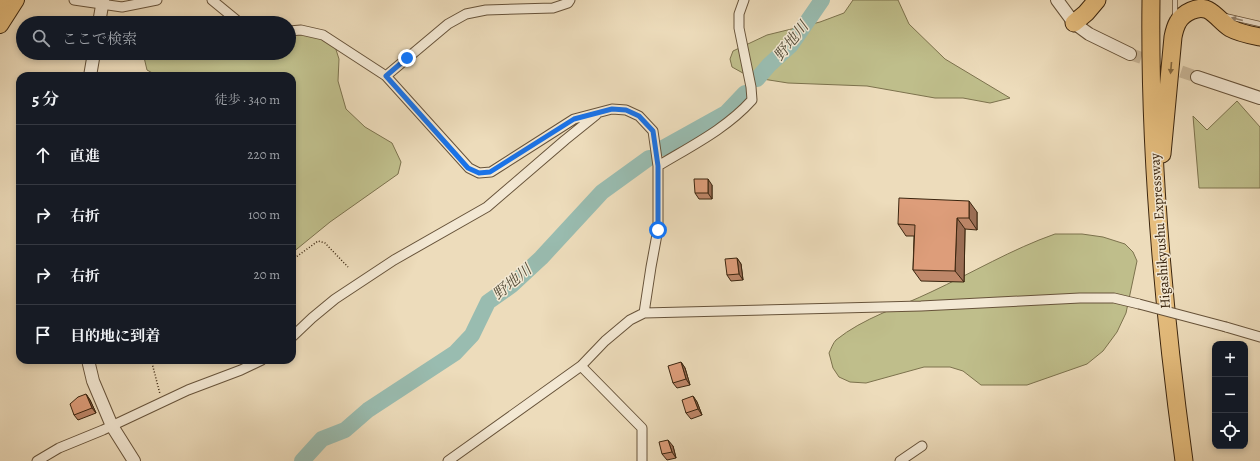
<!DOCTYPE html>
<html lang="ja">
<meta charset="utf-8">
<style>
body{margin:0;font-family:Alegreya,"Noto Serif JP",serif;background:#242831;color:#f1f3f6}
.controls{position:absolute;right:12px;bottom:12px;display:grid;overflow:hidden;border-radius:8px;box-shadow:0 2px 6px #0003}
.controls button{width:36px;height:36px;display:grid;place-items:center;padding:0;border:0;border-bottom:1px solid #363941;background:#171b24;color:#f1f3f6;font:20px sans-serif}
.stop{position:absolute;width:12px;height:12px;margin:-9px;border:3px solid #1a73e8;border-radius:50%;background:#fff}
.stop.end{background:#1a73e8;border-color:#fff;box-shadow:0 1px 4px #0008}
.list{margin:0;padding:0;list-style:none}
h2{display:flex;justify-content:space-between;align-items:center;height:52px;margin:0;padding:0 16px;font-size:17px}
h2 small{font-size:13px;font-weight:400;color:#9ea1a6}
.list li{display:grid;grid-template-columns:26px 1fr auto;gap:12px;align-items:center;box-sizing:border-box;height:60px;padding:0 16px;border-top:1px solid #363941}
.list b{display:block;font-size:15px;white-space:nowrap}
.list em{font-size:13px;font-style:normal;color:#9ea1a6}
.icon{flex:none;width:22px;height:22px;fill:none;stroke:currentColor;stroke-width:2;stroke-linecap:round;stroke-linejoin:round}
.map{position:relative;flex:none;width:1260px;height:461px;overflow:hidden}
.search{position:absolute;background:#171b24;box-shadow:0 2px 6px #0003;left:16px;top:16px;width:280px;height:44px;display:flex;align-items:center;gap:10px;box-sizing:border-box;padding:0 14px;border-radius:22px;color:#9ea1a6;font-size:15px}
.panel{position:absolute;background:#171b24;box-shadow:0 2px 6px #0003;left:16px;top:72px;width:280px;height:292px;border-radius:12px}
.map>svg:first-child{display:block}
</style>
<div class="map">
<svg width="1260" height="461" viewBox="0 0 1260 461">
<rect width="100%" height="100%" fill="#eddcbb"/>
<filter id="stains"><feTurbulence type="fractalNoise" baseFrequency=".005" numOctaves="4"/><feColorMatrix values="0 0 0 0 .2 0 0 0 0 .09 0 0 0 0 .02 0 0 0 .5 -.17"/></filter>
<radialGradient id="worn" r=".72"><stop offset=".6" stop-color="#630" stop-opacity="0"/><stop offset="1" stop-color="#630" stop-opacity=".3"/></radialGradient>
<path fill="#bfbe8b" stroke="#7c724d" d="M853 0H898L909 24 945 59 1010 98 990 103 963 98H935L867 86 788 83 750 77 732 67 730 59 733 51 767 35 820 22 844 13Z
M289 27 332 37 339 59 338 81 346 109 365 127 392 143 401 162 398 174 330 222 292 253V76H158L147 70 143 53H289Z
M1237 101 1260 127V188H1199L1193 116 1207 130Z
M1055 234H1082L1103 237 1125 244 1133 252 1137 261 1126 313 1117 332 1103 351 1087 364 1027 385H981L963 371 950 367H924L866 383 850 382 839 377 833 368 829 353C831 349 833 343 836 340 863 318 900 307 931 292 972 273 1012 249 1055 234Z"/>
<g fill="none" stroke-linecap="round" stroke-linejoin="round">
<path stroke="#99bcb0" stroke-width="16" d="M757 79 769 65 791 45 822 0
M663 148 726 113 745 93
M302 461 322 439 345 430 368 410 455 353 472 335 488 302 512 285 541 258 602 192 649 158"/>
<path stroke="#c9b799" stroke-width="12" stroke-dasharray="12 6" stroke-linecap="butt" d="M1130 54 1197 77"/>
<g stroke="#67533a" stroke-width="6">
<path id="service" d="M1175 16V0
M1225 16 1260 24"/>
</g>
<g stroke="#67533a" stroke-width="11">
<path id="minor" d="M74 0 122 7 157 0
M212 0 240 23
M289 31 301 30 323 35 386 76 469 168 479 173 491 172 574 119 612 109 626 110 639 116 653 131 658 166V229L651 267 644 313
M386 76 448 24 466 14 486 10 553 8 568 3 570 0
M658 166C691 146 726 129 752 100L751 87 739 28V14L744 0
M1226 327 1260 337
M292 337 312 318 335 299 394 260 487 207 565 140 596 115
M581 366 642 428V461
M37 461 59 448 103 430 188 390 241 370 262 360
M448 461 581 366 605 341 630 320 644 313 921 306 1080 298H1114L1139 304
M900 461 922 446"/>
</g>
<g stroke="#67533a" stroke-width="14">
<path id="tertiary" d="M1057 0 1074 23 1089 34 1130 54
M99 23 103 0
M90 76 94 53
M1197 77 1260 98
M88 360 93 381 112 426 134 461"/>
</g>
<g stroke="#3a250f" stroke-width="18">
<path id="trunk" d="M0 2 2 0
M0 25 16 0"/>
</g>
<g stroke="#3a250f" stroke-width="19">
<path id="motorway" d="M1151 0C1149 155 1163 308 1184 461
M1074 23 1086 13 1097 0
M1162 154 1173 37C1174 32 1175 27 1178 22 1183 13 1198 5 1208 10 1216 14 1222 23 1230 28 1239 33 1250 35 1260 37"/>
</g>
<path stroke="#3a250f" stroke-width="1.5" stroke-dasharray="1 2" stroke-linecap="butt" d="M292 260 318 241 325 243 348 267
M153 360 152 363 160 394"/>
<use href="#service" stroke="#f3e8d3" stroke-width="4.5"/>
<use href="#minor" stroke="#f3e8d3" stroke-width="9"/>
<use href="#tertiary" stroke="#f3e8d3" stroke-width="12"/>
<use href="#trunk" stroke="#e6be7e" stroke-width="16"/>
<use href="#motorway" stroke="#e6be7e" stroke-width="17"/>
<g stroke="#67533a" stroke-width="11" stroke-linecap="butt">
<path id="minor-bridge" d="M1139 304 1226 327"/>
</g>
<use href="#minor-bridge" stroke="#f3e8d3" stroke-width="9"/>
</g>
<path fill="#be8769" stroke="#3a250f" d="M712 185V199H699L695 193Z
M977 212V230L965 229 964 282 921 281 913 270 914 236H906L898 224Z
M737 258 741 264 743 280 731 281 727 275Z
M681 362 685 368 690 385 677 388 673 383Z
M86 394 90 400 96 413 78 420 74 415Z
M693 396 697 402 702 415 691 419 686 413Z
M673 446 676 458 667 460 662 454Z"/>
<path fill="#9b6e55" stroke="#3a250f" d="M708 179 712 185V199L708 193Z
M969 201 977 212V230L969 218Z
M957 218 965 229 964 282 955 271Z
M737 258 741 264 743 280 739 274Z
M681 362 685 368 690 385 686 379Z
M86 394 90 400 96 413 92 408Z
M693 396 697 402 702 415 698 409Z
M668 440 673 446 676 458 672 452Z"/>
<path fill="#dd9d7a" stroke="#3a250f" d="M694 179H708V193H695Z
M899 198 969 201V218H957L955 271 913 270 915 225 898 224Z
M737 258 739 274 727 275 725 259Z
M681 362 686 379 673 383 668 366Z
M86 394 92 408 74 415 70 404 78 397Z
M693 396 698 409 686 413 682 400Z
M668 440 672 452 662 454 659 442Z"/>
<defs><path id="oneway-solid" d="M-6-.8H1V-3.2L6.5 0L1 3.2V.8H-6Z"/></defs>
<use fill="#968671" href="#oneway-solid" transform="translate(1237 19) rotate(-166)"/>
<use fill="#876a41" href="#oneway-solid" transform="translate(1171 68) rotate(95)"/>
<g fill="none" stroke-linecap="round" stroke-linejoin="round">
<path stroke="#1a73e8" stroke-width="5" d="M407 58 386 76 468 168 479 173 490 172 574 119 612 109 626 110 639 116 653 131 658 166V230"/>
</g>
<g text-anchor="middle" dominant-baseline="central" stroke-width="3" stroke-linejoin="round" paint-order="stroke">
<g font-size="14" fill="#3a250f" stroke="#f3e8d3">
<text transform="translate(1160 231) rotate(-94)">Higashikyushu Expressway</text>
</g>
<g font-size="15" font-style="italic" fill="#524b37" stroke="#f3e8d3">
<text transform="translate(791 41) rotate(-51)">野地川</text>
<text transform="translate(512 282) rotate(-40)">野地川</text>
</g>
</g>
<rect width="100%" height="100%" filter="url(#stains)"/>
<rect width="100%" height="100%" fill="url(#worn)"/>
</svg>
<div class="controls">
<button>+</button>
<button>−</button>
<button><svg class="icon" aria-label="locate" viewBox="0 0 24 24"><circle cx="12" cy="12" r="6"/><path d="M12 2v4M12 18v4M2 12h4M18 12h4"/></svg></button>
</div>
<div class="stop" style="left:658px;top:230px"></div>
<div class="stop end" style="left:407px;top:58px"></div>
<div class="search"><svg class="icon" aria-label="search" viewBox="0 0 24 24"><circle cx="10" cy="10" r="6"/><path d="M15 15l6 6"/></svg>ここで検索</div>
<section class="panel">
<h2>5 分<small>徒歩 · 340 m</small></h2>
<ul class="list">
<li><svg class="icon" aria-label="ahead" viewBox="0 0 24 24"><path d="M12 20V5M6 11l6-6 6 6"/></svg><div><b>直進</b></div><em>220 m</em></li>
<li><svg class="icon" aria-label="right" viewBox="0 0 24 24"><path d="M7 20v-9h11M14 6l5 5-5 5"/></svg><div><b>右折</b></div><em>100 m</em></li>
<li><svg class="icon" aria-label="right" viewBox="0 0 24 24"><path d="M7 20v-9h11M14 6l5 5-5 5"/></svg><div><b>右折</b></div><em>20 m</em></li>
<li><svg class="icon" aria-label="arrive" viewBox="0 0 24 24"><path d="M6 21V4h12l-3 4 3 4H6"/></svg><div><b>目的地に到着</b></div></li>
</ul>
</section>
</div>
